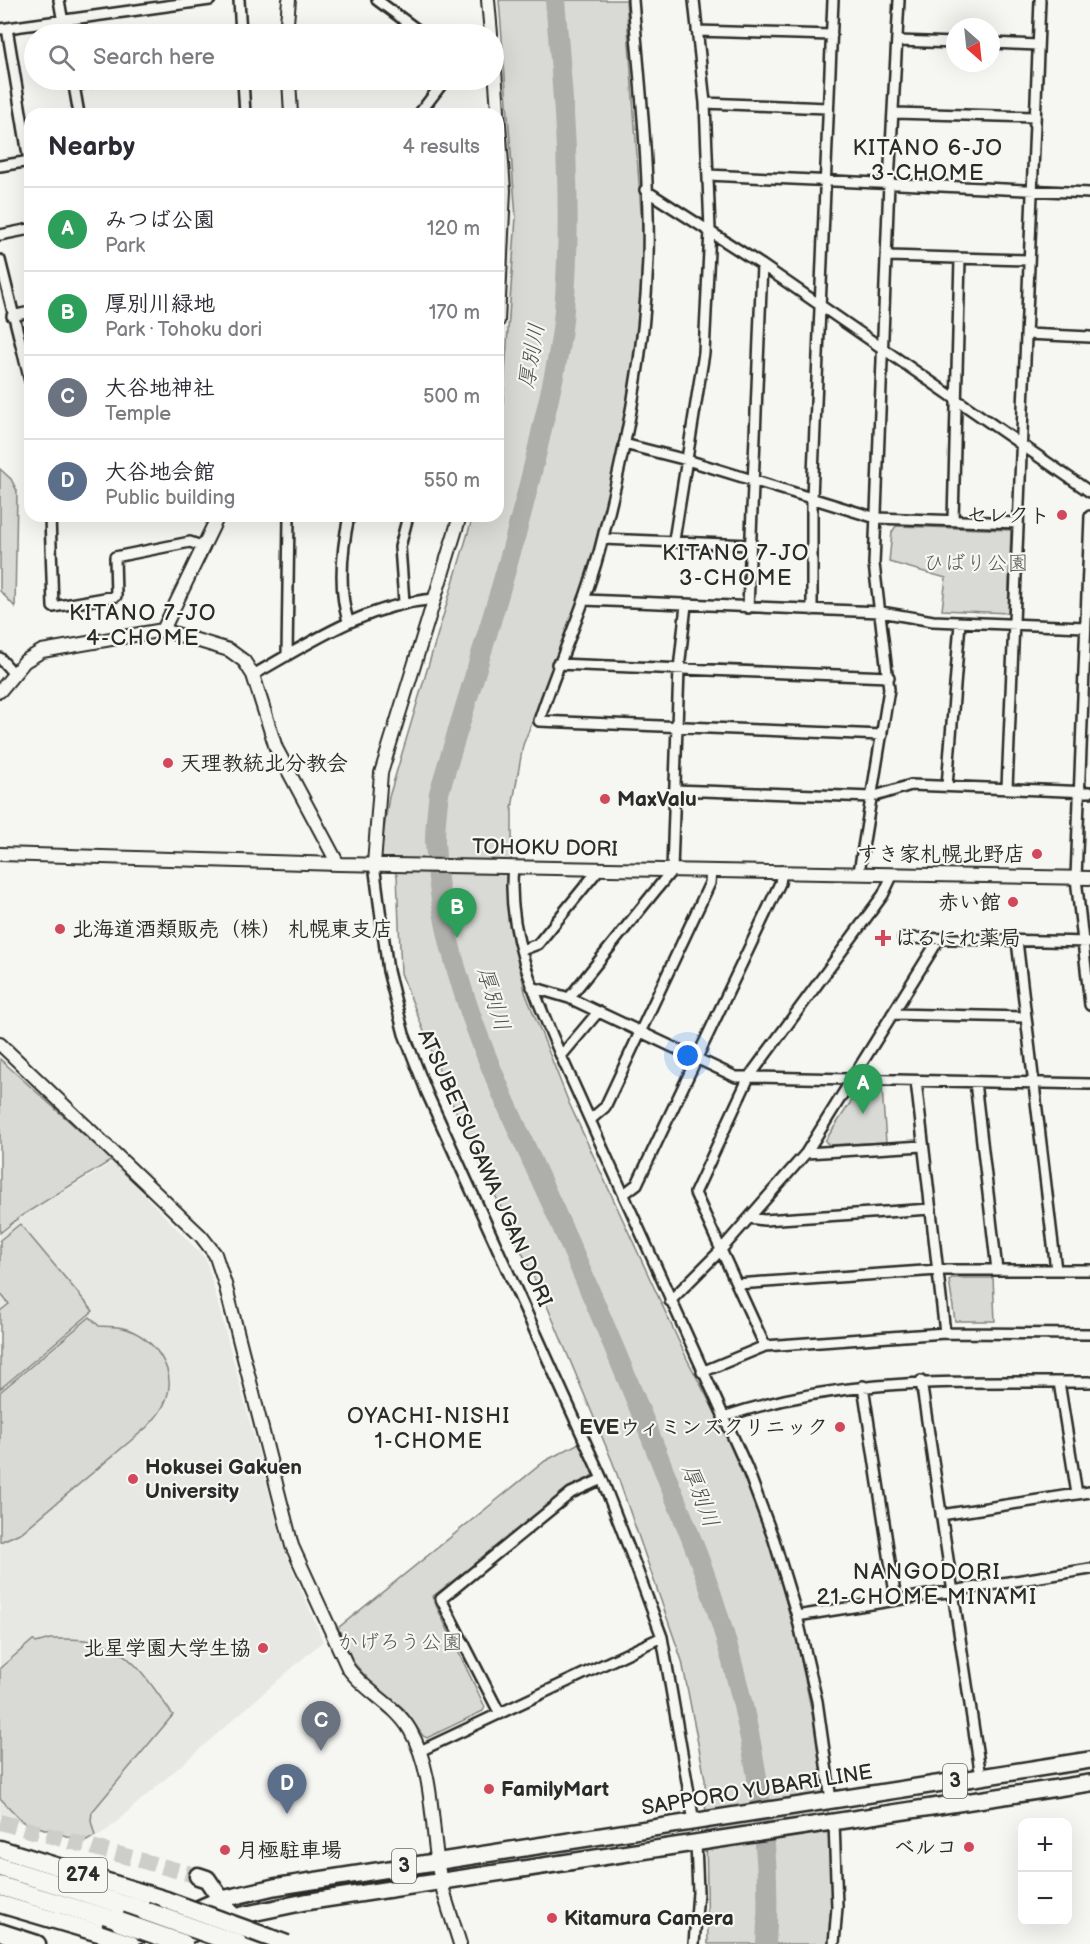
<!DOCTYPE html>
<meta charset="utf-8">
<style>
body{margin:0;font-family:"Balsamiq Sans","Klee One",sans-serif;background:#f7f7f7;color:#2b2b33}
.controls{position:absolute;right:18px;bottom:18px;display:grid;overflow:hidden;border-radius:12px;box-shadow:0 6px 24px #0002}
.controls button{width:54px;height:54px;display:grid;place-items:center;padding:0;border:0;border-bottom:2px solid #e1e1e2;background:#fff;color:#2b2b33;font:30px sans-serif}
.compass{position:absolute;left:946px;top:18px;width:54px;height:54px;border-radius:50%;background:#fff;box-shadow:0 6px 24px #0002;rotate:153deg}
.you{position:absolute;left:688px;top:1056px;width:21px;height:21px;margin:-15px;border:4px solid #fff;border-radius:50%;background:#1a73e8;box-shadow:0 0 0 9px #1a73e833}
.badge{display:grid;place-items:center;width:39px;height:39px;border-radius:50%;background:#7c3aed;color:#fff;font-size:20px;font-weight:700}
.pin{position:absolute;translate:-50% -50px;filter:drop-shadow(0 2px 3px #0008)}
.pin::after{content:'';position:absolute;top:32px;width:21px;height:18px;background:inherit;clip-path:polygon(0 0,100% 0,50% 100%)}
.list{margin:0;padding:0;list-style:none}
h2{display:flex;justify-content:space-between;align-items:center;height:78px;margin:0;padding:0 24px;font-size:26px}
h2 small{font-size:20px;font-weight:400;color:#7c7c81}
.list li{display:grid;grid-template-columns:39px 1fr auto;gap:18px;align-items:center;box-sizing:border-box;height:84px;padding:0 24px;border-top:2px solid #e1e1e2}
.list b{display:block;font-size:22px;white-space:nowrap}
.list p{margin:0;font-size:20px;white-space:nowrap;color:#7c7c81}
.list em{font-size:20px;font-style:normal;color:#7c7c81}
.icon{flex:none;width:33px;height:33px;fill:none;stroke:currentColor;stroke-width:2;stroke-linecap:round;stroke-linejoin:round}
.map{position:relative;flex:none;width:1090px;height:1944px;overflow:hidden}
.search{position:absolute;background:#fff;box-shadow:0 6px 24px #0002;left:24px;top:24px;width:480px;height:66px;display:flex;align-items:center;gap:15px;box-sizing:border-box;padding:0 21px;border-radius:33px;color:#7c7c81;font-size:22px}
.panel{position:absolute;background:#fff;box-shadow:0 6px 24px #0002;left:24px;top:108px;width:480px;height:414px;border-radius:18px}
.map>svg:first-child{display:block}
</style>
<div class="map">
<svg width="1090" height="1944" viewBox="0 0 1090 1944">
<rect width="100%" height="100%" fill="#f6f6f2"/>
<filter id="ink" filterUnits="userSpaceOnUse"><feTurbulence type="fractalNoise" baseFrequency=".0167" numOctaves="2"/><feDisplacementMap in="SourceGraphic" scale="12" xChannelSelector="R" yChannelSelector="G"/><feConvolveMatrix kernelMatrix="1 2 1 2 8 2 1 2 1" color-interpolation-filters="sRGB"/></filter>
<g filter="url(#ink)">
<path fill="#e7e7e3" d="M113 1162 206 1259 285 1552 323 1641 107 1830 86 1843 0 1816V1235L23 1216Z"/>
<path fill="#d9d9d5" stroke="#828280" stroke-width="1.5" d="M499 0H626L643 240 638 343 602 532 577 610 523 745 512 808V848L508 903 525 992 569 1103 687 1359 726 1433 770 1544 798 1645 820 1752 833 1850 831 1944H708L705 1779 682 1661 613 1463 548 1308 452 1103 401 973 397 875 380 855 389 797 473 516H498V430L502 415 516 217Z
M0 469 11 479 17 491 15 607 0 591Z
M896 526 1011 530 1008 613 942 610 946 578 889 562 892 532Z
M0 1059 112 1160 21 1216 0 1233Z
M860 1088H882L886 1142 829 1145 825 1141Z
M20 1224 93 1311 0 1389V1311L9 1304 0 1293V1240Z
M952 1278H993L995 1321H955L949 1280Z
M90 1317 99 1326C107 1327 116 1326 123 1328 152 1335 178 1369 166 1400 162 1411 155 1419 147 1427L22 1532 0 1542V1392Z
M581 1442 595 1473 432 1597 485 1707 483 1711 427 1738 423 1736 404 1709 369 1680 354 1663 338 1628 545 1461Z
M50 1639C65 1639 82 1638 97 1642 133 1650 153 1688 173 1715L92 1812 91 1821 95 1836 85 1842 23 1822 0 1798V1668L33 1640 36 1643Z"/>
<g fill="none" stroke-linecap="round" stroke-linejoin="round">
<path stroke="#aeaeab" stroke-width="20" d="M555 0C564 103 573 206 564 309 561 353 549 396 540 438 513 558 474 675 439 793 437 809 435 825 435 841 440 976 505 1100 559 1220 597 1306 633 1391 667 1478 682 1516 698 1553 711 1592 747 1701 774 1828 766 1944"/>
<path stroke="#cdcdca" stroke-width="16" stroke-dasharray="16 8" stroke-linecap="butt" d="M0 1822 198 1876"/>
<g stroke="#2b2b2b" stroke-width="14">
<path id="minor" d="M59 0 65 34
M239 0 241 34
M377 0 423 34
M633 0C640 86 650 173 648 259 645 353 626 446 603 537 588 600 559 659 539 721L882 735
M7 28 29 161
M0 29 210 0
M697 31 832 35
M898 41 955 43
M991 43 1038 45
M73 80 79 114
M243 80 245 114
M74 85 105 80
M705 103 827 108
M895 113 1035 117
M419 114 445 80
M0 166 30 161
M708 175 1090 193
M645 190 762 265 1090 492
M0 235 30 229
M888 256 1028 260
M0 260 30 381
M12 316 30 312
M1027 334 1090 337
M624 444 687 460 876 518 1018 523
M50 516 53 607 116 596 115 557 190 542 204 547
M1090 516 1076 878 1090 1005
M953 520 960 259
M603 539 750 545
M674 540 704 353 710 230 705 103 694 0
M584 600 881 612 933 621 1085 627
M404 602 400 547 408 516
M748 608 762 265
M812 610V498L833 0
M348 621C338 587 342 549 349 516
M287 656 289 516
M0 658 13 673
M557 664 889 677
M253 675C313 641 365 605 435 599
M947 786 960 623
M1007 788C1018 526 1030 263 1040 0
M674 790 872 797 911 785 1090 792
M374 864 388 971 404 1034 427 1093 602 1479 635 1564 662 1637 694 1822
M513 867C506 932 536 998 561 1056L747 1468 774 1540 797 1616 817 1701 831 1800
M859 872 889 689 874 564 889 183 899 0
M893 874 883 895 749 1077 1090 1084
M903 938 1090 942
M1017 941 1056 1270
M522 950 538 944 599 869
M532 987 569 998 736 1077H749L695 1193 765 1346
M569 998 672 870 679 669 686 605
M892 1014 1025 1017
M561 1056 598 1012
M916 1081 945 1333
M975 1082 997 1270
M590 1120 605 1107 710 883 711 871
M806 1153 923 1146
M624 1194 637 1184 780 883 782 871
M749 1218 764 1220 931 1209
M737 1284 938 1270H1090
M670 1301 720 1251 806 1153 939 939
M702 1372 765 1346 945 1333 1090 1334
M921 1381 981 1777
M1059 1382 1077 1494
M863 1386 896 1600
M723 1417C848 1375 960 1383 1090 1382
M941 1515 1090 1492
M797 1616 1090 1569
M500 1714 441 1599 571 1493 602 1479
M420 1751 662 1637
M694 1944 698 1892 696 1843
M834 1944 837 1907 834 1822"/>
</g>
<g stroke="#2b2b2b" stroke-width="16">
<path id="tertiary" d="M488 0 491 34
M286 34 289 0
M494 57 504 190 498 321
M289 80 291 114
M163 630 218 516
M0 691 25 661 42 651 163 630 229 650 244 661 253 675 276 748 338 864
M0 854 338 864 1090 878
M374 864 381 773 460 516
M0 1044 201 1236 215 1254 225 1284 292 1546 348 1668C365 1692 395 1704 410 1730 436 1776 430 1832 441 1882 446 1903 454 1924 460 1944"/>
</g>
<g stroke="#2b2b2b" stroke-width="20">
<path id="primary" d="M118 1944 218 1900 274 1887 1090 1760
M166 1944 233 1917 305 1902 1090 1783"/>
</g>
<g stroke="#2b2b2b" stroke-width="21">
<path id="trunk" d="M0 1849 166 1900
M198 1876 207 1879 233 1917
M0 1904 99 1933
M0 1932 37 1944"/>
</g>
<g stroke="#2b2b2b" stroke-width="22">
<path id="motorway" d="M0 1867 145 1911
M0 1886 120 1922"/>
</g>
<use href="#minor" stroke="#f6f6f2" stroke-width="9"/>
<use href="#tertiary" stroke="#f6f6f2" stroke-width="12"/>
<use href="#primary" stroke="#f6f6f2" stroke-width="15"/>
<use href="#trunk" stroke="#f6f6f2" stroke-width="16"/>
<use href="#motorway" stroke="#f6f6f2" stroke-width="18"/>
<g stroke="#2b2b2b" stroke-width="21" stroke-linecap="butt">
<path id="trunk-bridge" d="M166 1900 287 1944
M99 1933 131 1944"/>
</g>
<g stroke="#2b2b2b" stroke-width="22" stroke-linecap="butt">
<path id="motorway-bridge" d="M145 1911 238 1944
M120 1922 183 1944"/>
</g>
<use href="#trunk-bridge" stroke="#f6f6f2" stroke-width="16"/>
<use href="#motorway-bridge" stroke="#f6f6f2" stroke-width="18"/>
</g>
</g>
<g fill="#d1495b" stroke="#f6f6f2" stroke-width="2">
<circle cx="1062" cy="515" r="6"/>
<circle cx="168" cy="763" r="6"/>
<circle cx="605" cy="799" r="6"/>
<circle cx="1037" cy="854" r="6"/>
<circle cx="1013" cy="902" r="6"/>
<circle cx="60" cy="929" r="6"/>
<path d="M880 929h6v6h6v6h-6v6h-6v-6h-6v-6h6z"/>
<circle cx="840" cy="1427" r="6"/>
<circle cx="133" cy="1479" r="6"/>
<circle cx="263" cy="1648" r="6"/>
<circle cx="489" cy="1789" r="6"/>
<circle cx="969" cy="1847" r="6"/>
<circle cx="225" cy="1850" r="6"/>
<circle cx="552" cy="1918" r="6"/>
</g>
<g text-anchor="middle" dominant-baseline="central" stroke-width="4.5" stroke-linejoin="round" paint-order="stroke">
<g fill="#f6f6f2" stroke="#686867" stroke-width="1.5">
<rect x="943" y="1764" width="24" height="34" rx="4.5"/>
<rect x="392" y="1849" width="24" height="34" rx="4.5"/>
<rect x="59" y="1858" width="48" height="34" rx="4.5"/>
</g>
<g font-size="20" font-weight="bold" fill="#2b2b2b">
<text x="955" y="1781">3</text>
<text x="404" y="1866">3</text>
<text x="83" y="1875">274</text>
</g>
<g font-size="21" font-weight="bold" fill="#2b2b2b" stroke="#f6f6f2" text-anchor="start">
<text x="1050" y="515" text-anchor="end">セレクト</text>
<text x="180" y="763">天理教統北分教会</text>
<text x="617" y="799">MaxValu</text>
<text x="1025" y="854" text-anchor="end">すき家札幌北野店</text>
<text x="1001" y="902" text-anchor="end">赤い館</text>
<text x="72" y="929">北海道酒類販売（株） 札幌東支店</text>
<text x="895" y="938">はるにれ薬局</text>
<text x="828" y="1427" text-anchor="end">EVEウィミンズクリニック</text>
<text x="145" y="1467">Hokusei Gakuen<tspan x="145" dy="24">University</tspan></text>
<text x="251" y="1648" text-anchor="end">北星学園大学生協</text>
<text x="501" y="1789">FamilyMart</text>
<text x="957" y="1847" text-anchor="end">ベルコ</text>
<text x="237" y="1850">月極駐車場</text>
<text x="564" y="1918">Kitamura Camera</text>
</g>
<g font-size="21" fill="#565656" stroke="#f6f6f2">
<text x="976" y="563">ひばり公園</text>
<text x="400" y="1642">かげろう公園</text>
</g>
<g font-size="21" fill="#2b2b2b" stroke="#f6f6f2">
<text transform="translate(545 848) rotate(1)">TOHOKU DORI</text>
<text transform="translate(485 1168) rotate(66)">ATSUBETSUGAWA UGAN DORI</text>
<text transform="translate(757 1790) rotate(-9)">SAPPORO YUBARI LINE</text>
</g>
<g font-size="22" letter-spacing="1.5" fill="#2b2b2b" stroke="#f6f6f2">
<text x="928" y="148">KITANO 6-JO<tspan x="928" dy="25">3-CHOME</tspan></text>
<text x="736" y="553">KITANO 7-JO<tspan x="736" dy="25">3-CHOME</tspan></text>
<text x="143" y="613">KITANO 7-JO<tspan x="143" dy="25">4-CHOME</tspan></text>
<text x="429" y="1416">OYACHI-NISHI<tspan x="429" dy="25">1-CHOME</tspan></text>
<text x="927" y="1572">NANGODORI<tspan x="927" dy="25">21-CHOME MINAMI</tspan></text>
</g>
<g font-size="22" font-style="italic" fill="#525251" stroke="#f6f6f2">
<text transform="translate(532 356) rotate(-80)">厚別川</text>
<text transform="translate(493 999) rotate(73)">厚別川</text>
<text transform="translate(700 1496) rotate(69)">厚別川</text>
</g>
</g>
</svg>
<div class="controls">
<button>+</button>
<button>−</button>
</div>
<svg class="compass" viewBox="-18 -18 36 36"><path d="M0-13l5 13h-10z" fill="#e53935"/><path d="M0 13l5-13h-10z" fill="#7c7c81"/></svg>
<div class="you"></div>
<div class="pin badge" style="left:863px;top:1114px;background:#2e9e5b">A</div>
<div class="pin badge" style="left:457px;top:938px;background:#2e9e5b">B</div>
<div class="pin badge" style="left:321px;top:1751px;background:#6b7280">C</div>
<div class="pin badge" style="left:287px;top:1814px;background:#5c6f8a">D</div>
<div class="search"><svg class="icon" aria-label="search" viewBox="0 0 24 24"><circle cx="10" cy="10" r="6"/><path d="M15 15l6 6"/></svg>Search here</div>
<section class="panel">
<h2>Nearby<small>4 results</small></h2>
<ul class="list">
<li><span class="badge" style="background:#2e9e5b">A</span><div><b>みつば公園</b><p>Park</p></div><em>120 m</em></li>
<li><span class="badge" style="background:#2e9e5b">B</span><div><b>厚別川緑地</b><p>Park · Tohoku dori</p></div><em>170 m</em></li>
<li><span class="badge" style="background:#6b7280">C</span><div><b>大谷地神社</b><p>Temple</p></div><em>500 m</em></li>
<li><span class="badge" style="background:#5c6f8a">D</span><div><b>大谷地会館</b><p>Public building</p></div><em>550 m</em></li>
</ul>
</section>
</div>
